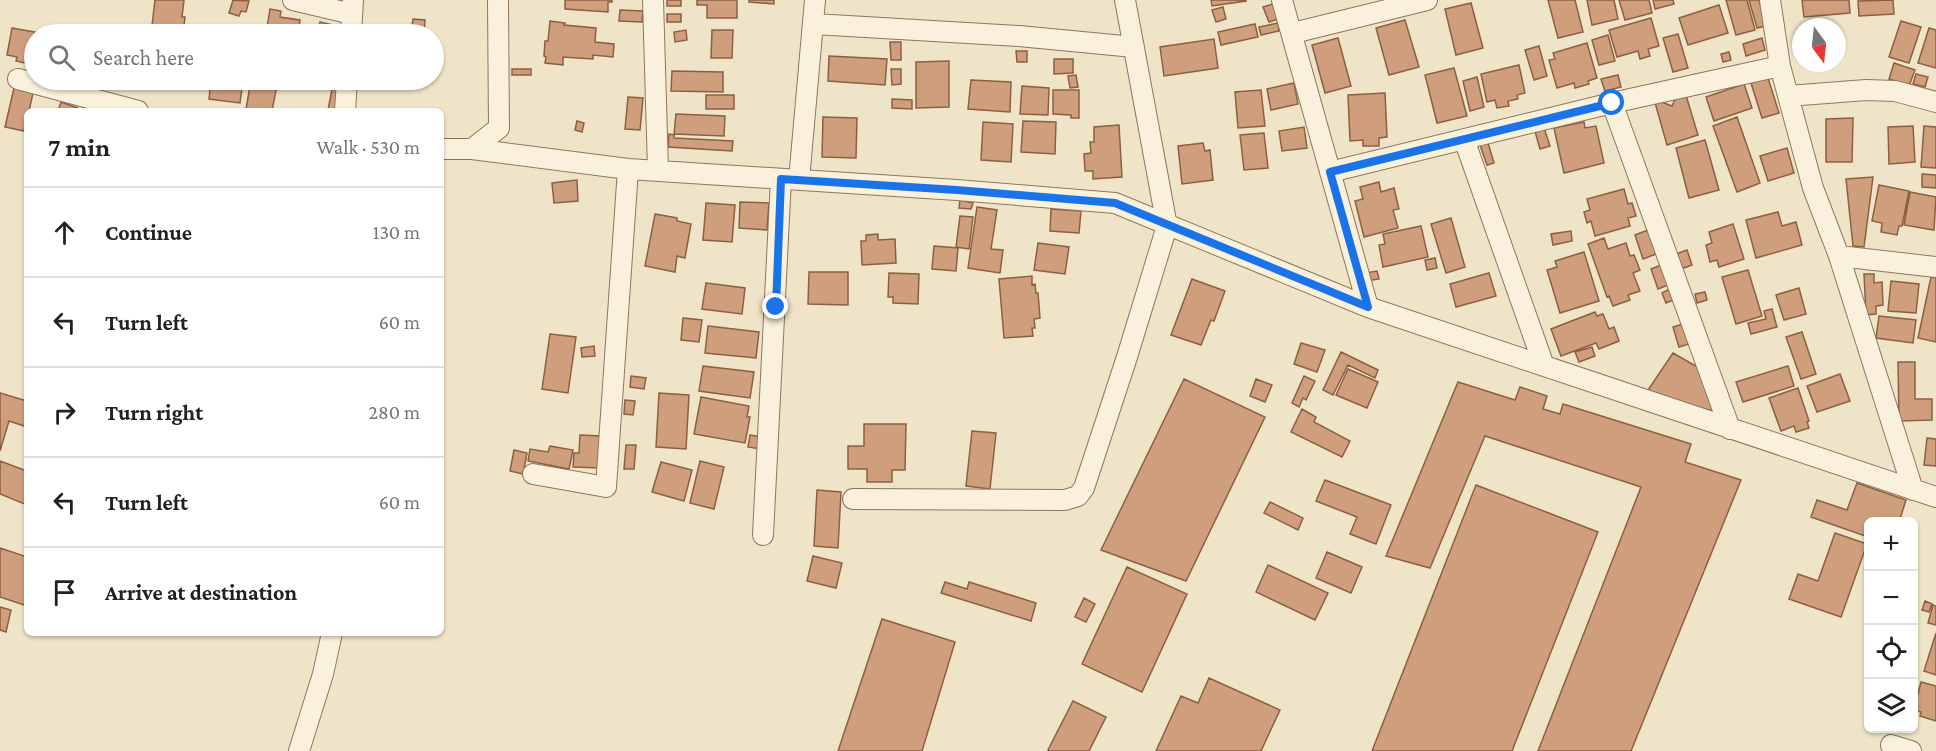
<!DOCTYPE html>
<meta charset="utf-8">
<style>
body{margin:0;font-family:"Crimson Pro",serif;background:#f6f6f6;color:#202124}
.controls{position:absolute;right:18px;bottom:18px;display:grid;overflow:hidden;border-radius:9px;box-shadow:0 2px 4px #0004}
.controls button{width:54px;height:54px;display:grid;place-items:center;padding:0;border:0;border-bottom:2px solid #e0e0e0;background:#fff;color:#202124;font:30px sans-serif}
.compass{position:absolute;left:1792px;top:18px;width:54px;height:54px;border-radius:50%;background:#fff;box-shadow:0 2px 4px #0004;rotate:165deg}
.stop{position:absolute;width:18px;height:18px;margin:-14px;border:4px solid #1a73e8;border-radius:50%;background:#fff}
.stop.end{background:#1a73e8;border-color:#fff;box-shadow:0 2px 6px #0008}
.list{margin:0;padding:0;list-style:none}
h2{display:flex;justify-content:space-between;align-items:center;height:78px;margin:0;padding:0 24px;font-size:26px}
h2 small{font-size:20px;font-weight:400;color:#757577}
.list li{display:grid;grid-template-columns:39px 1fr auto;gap:18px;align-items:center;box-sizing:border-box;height:90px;padding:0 24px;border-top:2px solid #e0e0e0}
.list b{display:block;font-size:22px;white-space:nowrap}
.list em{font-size:20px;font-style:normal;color:#757577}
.icon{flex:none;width:33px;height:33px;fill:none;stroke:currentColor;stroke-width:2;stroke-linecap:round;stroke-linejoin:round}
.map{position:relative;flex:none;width:1936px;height:751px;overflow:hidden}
.search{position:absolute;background:#fff;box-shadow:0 2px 4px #0004;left:24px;top:24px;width:420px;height:66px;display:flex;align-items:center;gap:15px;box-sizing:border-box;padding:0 21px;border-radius:33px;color:#757577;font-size:22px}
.panel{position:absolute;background:#fff;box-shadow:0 2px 4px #0004;left:24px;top:108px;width:420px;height:528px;border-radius:9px}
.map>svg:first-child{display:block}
</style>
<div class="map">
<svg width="1936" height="751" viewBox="0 0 1936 751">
<rect width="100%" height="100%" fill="#f0e4c8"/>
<path fill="#cf9f7d" stroke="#8d5f41" stroke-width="1.5" d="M155 0H184L182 17H185L183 34H151Z
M233 0 249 1 246 12 241 11 239 16 229 13Z
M565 0H612V2H608V12L565 9Z
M667 0H681V6H667Z
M697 0H737V18H707V5H697Z
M749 0H774V4L749 2Z
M1211 0H1246V1L1212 6Z
M1548 0H1575L1583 32 1558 38Z
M1587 0H1614L1618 19 1592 25Z
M1619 0H1649L1652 13 1625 20Z
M1653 0H1673L1674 4 1655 9Z
M1726 0H1747L1755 30 1736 35Z
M1749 0H1759L1766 26 1757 28Z
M1802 0H1849L1850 13 1804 17Z
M1893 0 1894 14 1859 16 1858 1Z
M1471 3 1483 48 1456 55 1445 9Z
M1273 4 1278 19 1269 22 1263 7Z
M1719 5 1728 33 1688 45 1679 18Z
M1223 7 1226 19 1216 22 1212 10Z
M270 9 281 11 280 17 300 20 298 34H258L260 27 267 28Z
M620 10 643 11 642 22 619 21Z
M667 14H681V22H667Z
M1651 18 1659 46 1648 49 1650 56 1640 59 1638 51 1617 57 1609 30Z
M413 19 425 20 424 34H411Z
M1405 20 1419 67 1389 75 1376 28Z
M550 21 565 23 564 25 596 28 595 42 614 44 613 57 593 55V59L563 57V65L545 63 546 57 544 56 545 41H548Z
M1901 21 1921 27 1909 63 1889 57Z
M320 22 333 25 330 34H317Z
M1278 23 1279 31 1261 35 1259 27Z
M1255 24 1258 37 1221 45 1218 32Z
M12 28 40 33 34 34V65L16 61 17 57 7 55Z
M1929 28 1936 30V68L1918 63Z
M686 30 687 40 675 42 674 32Z
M712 30H733L732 58H711Z
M1678 34 1688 68 1673 72 1663 38Z
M1608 35 1615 61 1599 65 1592 40Z
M1338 38 1351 86 1325 93 1312 45Z
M1762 38 1765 50 1746 56 1743 44Z
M1214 39 1218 68 1164 76 1160 47Z
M890 42H901V60H891Z
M1587 43 1597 78 1588 81 1589 84 1575 88 1574 83 1557 88 1549 60 1555 59 1553 53Z
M1539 46 1547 76 1534 80 1525 50Z
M1016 51H1027V62H1017Z
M1729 52 1731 60 1723 62 1721 54Z
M829 56 887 59 885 85 828 81Z
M1054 59H1073V73L1054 74Z
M949 61V107L916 108V62Z
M1894 63 1915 70 1909 86 1889 79Z
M1519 65 1525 93 1517 95 1518 99 1508 101 1509 106 1497 108 1495 100 1487 102 1481 74Z
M1454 68 1467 116 1437 123 1425 75Z
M512 69H531V75H512Z
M891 69H901V84L892 85Z
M672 71 723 72V92L671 91Z
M1916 74 1928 77 1925 87 1913 84Z
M1076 75 1078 87 1070 88 1068 76Z
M1618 75 1621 87 1605 91 1601 79Z
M1477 77 1484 107 1470 111 1463 81Z
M1768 78 1779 113 1762 118 1751 83Z
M211 80H243L240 103 209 99Z
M251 80H278L272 111 246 109Z
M971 80 1011 82 1010 112 968 109Z
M1294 83 1298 104 1271 110 1267 89Z
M1744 84 1752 108 1714 121 1706 97Z
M1022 86 1049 88 1048 115 1020 114Z
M14 88 33 93 29 111H27L24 131 5 127Z
M332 89 341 90 338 111 328 110Z
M1053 90H1079V118H1071V115L1053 114Z
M1261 90 1265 126 1238 128 1235 92Z
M1685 92 1698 135 1667 145 1654 99 1672 106 1677 95Z
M1385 93 1387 137 1379 138V146H1363V140L1350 141 1348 95Z
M706 95H734V109H706Z
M628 97 643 98 640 130 625 129Z
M892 99 912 100V109L892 108Z
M61 102 78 108 77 111H58Z
M676 114 725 116 724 136 674 134Z
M823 117 857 118 856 158 822 157Z
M1737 117 1760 183 1737 192 1713 126Z
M1853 118 1852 162H1826V119Z
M577 121 584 123 582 132 575 130Z
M1023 121 1056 122 1055 154 1021 152Z
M983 122 1013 124 1011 162 981 160Z
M1584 122 1585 128 1596 126 1604 163 1564 173 1554 128Z
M1119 125 1122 177 1093 179V171H1085L1084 154 1091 153 1090 142H1094V127Z
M1543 125 1550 146 1540 149 1534 128Z
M1913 126 1915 162 1889 164 1888 127Z
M1924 126 1936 127V168L1921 167Z
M1304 127 1307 148 1282 151 1279 131Z
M1264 133 1268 168 1244 170 1240 135Z
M669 134 674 135V138L733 141 732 151 668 147Z
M1705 140 1719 190 1689 198 1676 148Z
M1203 143 1205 151 1210 150 1213 180 1182 184 1178 146Z
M1488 143 1494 163 1487 165 1480 145Z
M1787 148 1794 173 1768 181 1760 156Z
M1922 174 1936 175V188L1922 187Z
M1873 177 1864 247 1853 246 1846 179Z
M577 180 578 201 554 203 552 183Z
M1379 182 1381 192 1394 188 1399 209 1393 210 1398 228 1364 237 1355 201 1363 199 1360 187Z
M1879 185 1909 191 1902 226H1899L1897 235 1881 232 1882 223 1872 221Z
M1624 189 1628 204 1632 203 1636 216 1628 218 1630 226 1595 236 1591 221 1587 223 1584 212 1590 210 1587 199Z
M1910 192 1936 197 1934 230 1904 225Z
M960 200 973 203 971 209 959 208Z
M740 202 769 203 767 230 739 228Z
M706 203 735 205 732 242 703 240Z
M977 207 997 210 991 249 1003 250 1000 273 968 268Z
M1051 209 1081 211 1079 233 1050 231Z
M1778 212 1782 226 1796 222 1802 245 1756 258 1746 220Z
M655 214 677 218V221L691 224 685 258 677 256 675 272 645 266Z
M960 216 973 217 969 249 956 247Z
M1451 218 1465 267 1446 273 1431 224Z
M1733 224 1744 259 1719 267 1717 260 1710 262 1706 245 1712 243 1709 232Z
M1421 226 1428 257 1383 267 1379 245 1385 244 1383 234Z
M1648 230 1656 254 1643 259 1635 235Z
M1571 231 1572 241 1553 245 1551 234Z
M878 234V240L895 239 896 263 862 265 861 241H866V235Z
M1604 238 1608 249 1626 243 1630 256 1634 255 1640 270 1633 273 1640 291 1628 295 1630 300 1613 306 1609 296 1607 297 1588 244Z
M1038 243 1069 247 1065 274 1034 270Z
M934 246 958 248 956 271 932 269Z
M1687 250 1692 265 1681 269 1676 254Z
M1584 252 1599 301 1560 313 1547 270 1557 267 1555 261Z
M1435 258 1437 268 1427 270 1425 260Z
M1661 265 1668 285 1658 289 1651 269Z
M1748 270 1762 316 1736 324 1722 277Z
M1377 271 1379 279 1367 281 1365 273Z
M809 272H848V305L808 304Z
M889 273 919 274 918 304 893 303V297H888Z
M1489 273 1496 296 1456 307 1450 284Z
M1864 274H1874V283L1882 282 1883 305 1876 306V314L1866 315Z
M1032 276V285L1035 284 1036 293H1038L1040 318 1034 319 1035 328H1032L1033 336 1004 338 999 279Z
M1931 277 1936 278V342L1918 338Z
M1192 279 1225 291 1214 321 1211 320 1201 345 1171 335Z
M1891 281 1919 284 1916 313 1888 311Z
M706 283 745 288 742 314 702 309Z
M1671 288 1676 299 1666 303 1662 293Z
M1799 288 1806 314 1784 320 1776 295Z
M1705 292 1707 300 1697 303 1695 294Z
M1772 309 1777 327 1751 334 1748 323 1766 319 1764 311Z
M1595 312 1597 316 1603 314 1609 329 1614 327 1619 341 1599 349 1596 343 1561 356 1551 329Z
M1879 316 1916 320 1913 343 1876 338Z
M683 318 702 320 699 342 681 340Z
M1683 324 1689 344 1679 347 1673 327Z
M708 326 759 332 756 358 705 353Z
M1802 332 1816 374 1801 379 1786 337Z
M550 334 576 337 568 393 542 389Z
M1301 343 1325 350 1317 372 1294 364Z
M594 346 595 356 582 357 581 348Z
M1592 347 1595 356 1579 362 1575 352Z
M1341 352 1378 370 1375 378 1348 365 1333 395 1323 390Z
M1673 353 1701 369 1716 412 1646 393Z
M1898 362H1915V399H1932V420L1899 421Z
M703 366 754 372 750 398 699 391Z
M1788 366 1794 386 1743 402 1736 382Z
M1348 369 1378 382 1367 408 1336 395Z
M1840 374 1850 401 1817 412 1807 386Z
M631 376 646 378 644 389 630 387Z
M1304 376 1315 381 1306 400 1303 398 1299 407 1292 403Z
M1184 379 1265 417 1186 581 1101 550Z
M1256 379 1272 385 1265 402 1250 396Z
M1458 382 1515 400 1520 387 1547 396 1543 409 1560 414 1563 404 1691 444 1685 462 1741 480 1631 751H1538L1641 487 1485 436 1430 568 1386 556Z
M1798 388 1809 421 1807 422 1809 428 1796 432 1794 426 1781 431 1769 398Z
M0 393 27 401V427L9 421 0 451Z
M659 393 689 395 686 449 656 447Z
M701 397 749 406 747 417H750L745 443 694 434Z
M625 400 635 401 633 415 624 414Z
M1302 409 1316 417 1314 422 1350 441 1342 457 1291 432Z
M864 424H906L905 470H892V482H867V469H848V446H864Z
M972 431 996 433 990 489 966 486Z
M580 435 601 436 600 468 573 467 574 453H579Z
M750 435 762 437 760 449 748 447Z
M1927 438 1936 439V466L1924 465Z
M626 445H636L634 469H624Z
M550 446 573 450 569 469 528 461 530 449 548 452Z
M514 450 527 453 523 474 510 471Z
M0 461 27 471V505L0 494Z
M700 461 724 467 714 509 690 503Z
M661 462 692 470 684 501 652 492Z
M1325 480 1391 505 1376 544 1350 534 1357 517 1316 501Z
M1857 483 1906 500 1899 522H1868V537L1811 517 1817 500 1847 510Z
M1476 485 1598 532 1512 751H1372Z
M817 490 841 492 838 548 814 546Z
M1270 502 1303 518 1298 530 1264 513Z
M1835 533 1867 544 1841 617 1789 599 1798 574 1818 581Z
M0 548 27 557V606L0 597Z
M1327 552 1362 567 1351 593 1316 578Z
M813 556 842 563 836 588 807 581Z
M1268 565 1328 593 1315 620 1256 592Z
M1127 567 1187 594 1142 692 1082 664Z
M945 582 967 589 969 582 1036 603 1031 621 941 593Z
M1084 598 1095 604 1086 622 1075 617Z
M1925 601 1932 604 1929 612 1922 610Z
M1933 605 1936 606V625L1928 623Z
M0 607 11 610 6 632 0 630Z
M882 619 955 642 922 751H838Z
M1936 633V675L1924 671Z
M1209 678 1280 710 1261 751H1156L1181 696 1198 703Z
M1921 682 1936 686V721L1920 716 1921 712 1914 710Z
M1073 701 1106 717 1089 751H1050L1048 750Z"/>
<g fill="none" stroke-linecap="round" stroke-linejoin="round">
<g stroke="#8d765c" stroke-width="22">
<path id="minor" d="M293 0 352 14
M653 0 658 170
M1282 0 1368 307
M1770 0 1780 66 1813 188 1839 256 1913 490
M814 24 1019 36 1134 47
M1293 33 1427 0
M351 34 353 0
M18 79 138 111
M1788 96 1866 90 1895 91 1936 102
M1612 103 1730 429
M345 111 347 80
M1464 139 1544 366
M441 149H472L628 169 957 190 1115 203 1368 307 1936 497
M472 149 499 128 498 0
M1330 172 1612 103 1780 66
M799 180 815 0
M1839 256 1936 267
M533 474 606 487 628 169
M853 499 1065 500 1078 496 1084 488 1127 357 1167 226 1125 0
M763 535 781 179
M1891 745 1911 751
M299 751 323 674 332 633"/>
</g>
<use href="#minor" stroke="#faf1dc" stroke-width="20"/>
</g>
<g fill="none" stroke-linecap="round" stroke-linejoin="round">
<path stroke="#1a73e8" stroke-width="8" d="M776 307 781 179 957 190 1115 203 1368 307 1330 172 1612 103"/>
</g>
</svg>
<div class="controls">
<button>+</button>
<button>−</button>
<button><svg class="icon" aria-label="locate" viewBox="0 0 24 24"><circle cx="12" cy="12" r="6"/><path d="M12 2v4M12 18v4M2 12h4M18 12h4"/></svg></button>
<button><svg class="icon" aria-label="layers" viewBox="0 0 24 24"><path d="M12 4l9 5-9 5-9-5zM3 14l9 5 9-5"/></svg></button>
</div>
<svg class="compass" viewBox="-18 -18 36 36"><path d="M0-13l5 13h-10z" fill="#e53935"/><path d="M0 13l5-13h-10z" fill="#757577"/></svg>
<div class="stop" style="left:1612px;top:103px"></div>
<div class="stop end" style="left:776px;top:307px"></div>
<div class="search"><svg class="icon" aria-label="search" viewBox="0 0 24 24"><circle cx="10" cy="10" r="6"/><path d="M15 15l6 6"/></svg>Search here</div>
<section class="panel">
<h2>7 min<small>Walk · 530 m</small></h2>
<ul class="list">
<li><svg class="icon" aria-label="ahead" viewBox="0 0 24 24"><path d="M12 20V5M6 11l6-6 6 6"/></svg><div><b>Continue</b></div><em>130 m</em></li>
<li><svg class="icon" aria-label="left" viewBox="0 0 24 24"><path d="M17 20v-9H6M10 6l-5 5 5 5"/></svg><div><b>Turn left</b></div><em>60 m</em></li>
<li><svg class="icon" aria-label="right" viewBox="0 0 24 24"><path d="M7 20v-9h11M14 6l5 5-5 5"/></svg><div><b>Turn right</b></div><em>280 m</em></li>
<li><svg class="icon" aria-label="left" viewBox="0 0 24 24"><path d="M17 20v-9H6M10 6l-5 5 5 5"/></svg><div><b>Turn left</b></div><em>60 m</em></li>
<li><svg class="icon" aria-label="arrive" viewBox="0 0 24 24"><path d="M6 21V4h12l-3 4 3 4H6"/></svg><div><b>Arrive at destination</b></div></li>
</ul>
</section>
</div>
